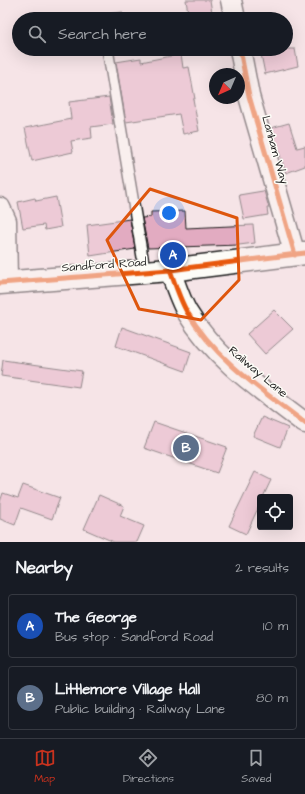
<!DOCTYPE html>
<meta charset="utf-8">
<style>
body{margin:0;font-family:"Architects Daughter",sans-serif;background:#242831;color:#f1f3f6}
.controls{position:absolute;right:12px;bottom:12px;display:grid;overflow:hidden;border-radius:4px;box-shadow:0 4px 16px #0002}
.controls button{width:36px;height:36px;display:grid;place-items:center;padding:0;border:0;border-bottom:1px solid #363941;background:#171b24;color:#f1f3f6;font:20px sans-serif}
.compass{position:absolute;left:209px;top:68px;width:36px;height:36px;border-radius:50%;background:#171b24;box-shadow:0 4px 16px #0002;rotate:224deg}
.you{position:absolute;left:169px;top:213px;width:14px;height:14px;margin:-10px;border:3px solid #fff;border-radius:50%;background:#1a73e8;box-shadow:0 0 0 6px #1a73e833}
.badge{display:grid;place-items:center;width:26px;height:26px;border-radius:50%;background:#c8321e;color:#fff;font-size:13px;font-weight:700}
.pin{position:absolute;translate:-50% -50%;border:2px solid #fff;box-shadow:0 1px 4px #0006}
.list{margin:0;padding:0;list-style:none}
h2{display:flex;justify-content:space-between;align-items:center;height:52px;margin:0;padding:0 16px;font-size:17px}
h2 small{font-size:13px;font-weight:400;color:#9ea1a6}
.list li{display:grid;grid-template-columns:26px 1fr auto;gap:12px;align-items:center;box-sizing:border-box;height:64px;margin:0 8px 8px;padding:0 8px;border:1px solid #363941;border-radius:4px}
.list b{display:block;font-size:15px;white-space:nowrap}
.list p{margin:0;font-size:13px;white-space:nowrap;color:#9ea1a6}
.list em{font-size:13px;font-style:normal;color:#9ea1a6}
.icon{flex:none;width:22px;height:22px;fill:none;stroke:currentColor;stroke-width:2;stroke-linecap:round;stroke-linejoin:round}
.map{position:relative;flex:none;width:305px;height:542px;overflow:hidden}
.search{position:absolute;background:#171b24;box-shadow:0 4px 16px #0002;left:12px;right:12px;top:12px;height:44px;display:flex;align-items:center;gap:10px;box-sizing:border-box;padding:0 14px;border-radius:22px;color:#9ea1a6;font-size:15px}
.sheet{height:196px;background:#171b24}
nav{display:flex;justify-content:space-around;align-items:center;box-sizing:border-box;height:56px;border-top:1px solid #363941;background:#171b24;font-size:11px;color:#9ea1a6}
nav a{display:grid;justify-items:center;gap:2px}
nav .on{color:#c8321e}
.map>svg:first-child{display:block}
</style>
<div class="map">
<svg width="305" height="542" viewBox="0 0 305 542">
<rect width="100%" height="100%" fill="#f5e4e7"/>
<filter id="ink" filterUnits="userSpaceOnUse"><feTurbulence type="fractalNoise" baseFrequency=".025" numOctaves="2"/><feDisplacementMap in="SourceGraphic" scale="8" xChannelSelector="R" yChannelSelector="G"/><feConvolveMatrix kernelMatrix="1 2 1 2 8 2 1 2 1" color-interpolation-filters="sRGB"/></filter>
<g filter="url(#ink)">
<path fill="#e2abc1" stroke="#1c1c1c" d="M186 0H210L213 19H189Z
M122 12V19H60L90 16Z
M260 49H295L298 66 265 74Z
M181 54 183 68 189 67 195 99H193L199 131 183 134 179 114 126 122 116 62 141 58V62Z
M109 97 113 124 91 127 92 138 71 141 73 152 32 161 25 128 71 119 69 102Z
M289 123 297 148 305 146V166L286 173 271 128Z
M263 191H264L269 208H267L268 215 244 219 239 195Z
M56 197 61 227 45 230 44 225 23 228 18 202 35 198 36 201Z
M185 211 186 228 253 225 255 243 239 245 148 248 142 218 151 217V212Z
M130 219 135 249 90 256 87 225Z
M274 310 293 329 265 354 247 334Z
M122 327 191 352 185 371 116 346Z
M3 360 82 371 79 387 1 376Z
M262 417 288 428 280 447 253 436Z
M154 422 227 447 217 473 144 448Z
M255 472 271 480 263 497H260V504L246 534 229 526Z
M23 485 60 498 52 519 21 508 15 525 0 519V502L3 493 18 498Z
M99 495 124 506 120 516 144 526 137 542H114L84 529Z"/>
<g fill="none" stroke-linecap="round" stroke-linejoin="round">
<g stroke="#1c1c1c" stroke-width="13">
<path id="lane" d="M108 52 145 272"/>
</g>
<g stroke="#1c1c1c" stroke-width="23">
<path id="street" d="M231 0 235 19
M240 49 249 96 295 255
M0 208 6 221 7 282
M170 270C175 284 180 300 187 312 216 360 262 390 305 423"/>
</g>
<g stroke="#1c1c1c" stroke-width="25">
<path id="secondary" d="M0 283 170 270 305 253"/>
</g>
<use href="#lane" stroke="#fdfcf7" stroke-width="10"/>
<use href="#street" stroke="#fdfcf7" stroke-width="20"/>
<use href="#secondary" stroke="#fdfcf7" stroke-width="22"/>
<g stroke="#fdfcf7" stroke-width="8">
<path id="cycleway" d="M240 49 249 96 295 255
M170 270C175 284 180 300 187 312 216 360 262 390 305 423
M0 283 170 270 305 253"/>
</g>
<use href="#cycleway" stroke="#e8590c" stroke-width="5"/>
</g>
</g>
<path d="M0 0H305V542H0ZM150 189 237 218 239 280 201 320 139 309 107 240Z" fill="#f5e4e7" fill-opacity=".55" fill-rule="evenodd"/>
<path fill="none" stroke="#de560d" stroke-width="3" stroke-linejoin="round" d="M150 189 237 218 239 280 201 320 139 309 107 240Z"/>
<g text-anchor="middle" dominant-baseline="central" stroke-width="3" stroke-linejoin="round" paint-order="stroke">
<g font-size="12" fill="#1c1c1c" stroke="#fdfcf7">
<text transform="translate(275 150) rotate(74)">Lanham Way</text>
<text transform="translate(104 265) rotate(-4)">Sandford Road</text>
<text transform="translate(258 372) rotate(40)">Railway Lane</text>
</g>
</g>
</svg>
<div class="controls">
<button><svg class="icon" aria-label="locate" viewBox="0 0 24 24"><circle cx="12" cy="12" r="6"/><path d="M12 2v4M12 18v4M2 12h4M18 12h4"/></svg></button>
</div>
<svg class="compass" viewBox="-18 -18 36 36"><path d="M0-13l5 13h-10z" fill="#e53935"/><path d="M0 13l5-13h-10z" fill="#9ea1a6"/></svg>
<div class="you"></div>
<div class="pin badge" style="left:173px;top:255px;background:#1a4fb4">A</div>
<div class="pin badge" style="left:186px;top:448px;background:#5c6f8a">B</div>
<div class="search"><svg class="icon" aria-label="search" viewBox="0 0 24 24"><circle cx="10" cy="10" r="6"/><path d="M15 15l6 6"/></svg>Search here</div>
</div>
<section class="sheet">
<h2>Nearby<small>2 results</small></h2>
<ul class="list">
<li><span class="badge" style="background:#1a4fb4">A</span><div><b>The George</b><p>Bus stop · Sandford Road</p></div><em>10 m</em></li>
<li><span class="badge" style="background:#5c6f8a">B</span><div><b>Littlemore Village Hall</b><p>Public building · Railway Lane</p></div><em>80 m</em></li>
</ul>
</section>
<nav>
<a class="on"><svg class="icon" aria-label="map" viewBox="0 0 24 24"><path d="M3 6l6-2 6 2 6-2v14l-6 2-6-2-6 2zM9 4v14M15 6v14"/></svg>Map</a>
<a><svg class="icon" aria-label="directions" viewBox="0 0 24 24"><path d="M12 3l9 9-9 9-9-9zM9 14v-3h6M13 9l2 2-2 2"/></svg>Directions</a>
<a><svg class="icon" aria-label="saved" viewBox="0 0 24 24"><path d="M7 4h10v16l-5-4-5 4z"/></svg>Saved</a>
</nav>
